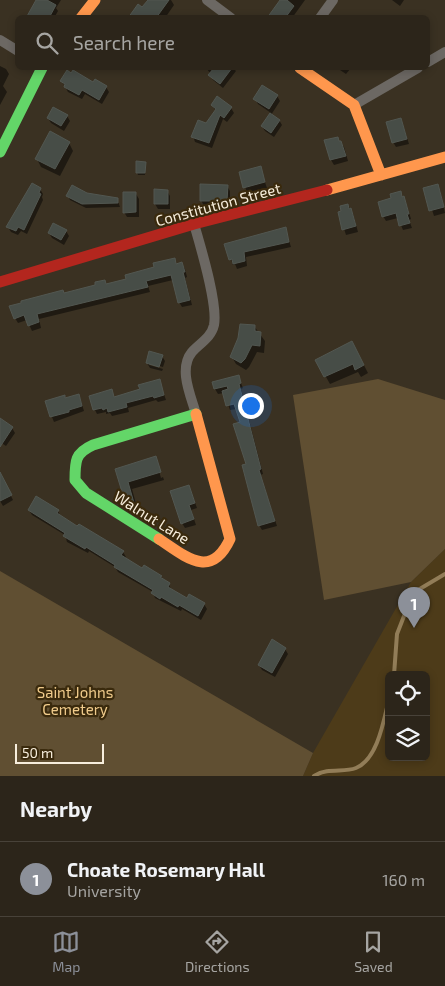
<!DOCTYPE html>
<style>
body{margin:0;font-family:"Exo 2",sans-serif;background:#342d23;color:#f1f3f6}
.controls{position:absolute;right:15px;bottom:15px;display:grid;overflow:hidden;border-radius:8px;box-shadow:0 2px 8px #0003}
.controls button{width:45px;height:45px;display:grid;place-items:center;padding:0;border:0;border-bottom:1px solid #484239;background:#2c251a;color:#f1f3f6;font:25px sans-serif}
.scale{position:absolute;left:15px;bottom:12px;width:89px;box-sizing:border-box;padding-left:5px;border:2px solid #f7eedd;border-top:0;font-size:14px;line-height:18px;white-space:nowrap;color:#f7eedd;-webkit-text-stroke:4px #3a2a0d;paint-order:stroke}
.you{position:absolute;left:250px;top:405px;width:18px;height:18px;margin:-12px;border:4px solid #fff;border-radius:50%;background:#1a73e8;box-shadow:0 0 0 8px #1a73e833}
.badge{display:grid;place-items:center;width:32px;height:32px;border-radius:50%;background:#8c9099;color:#fff;font-size:16px;font-weight:700}
.pin{position:absolute;translate:-50% -41px;filter:drop-shadow(0 1px 2px #0008)}
.pin::after{content:'';position:absolute;top:26px;width:18px;height:15px;background:inherit;clip-path:polygon(0 0,100% 0,50% 100%)}
.list{margin:0;padding:0;list-style:none}
h2{display:flex;justify-content:space-between;align-items:center;height:65px;margin:0;padding:0 20px;font-size:21px}
h2 small{font-size:16px;font-weight:400;color:#a6a5a2}
.list li{display:grid;grid-template-columns:32px 1fr auto;gap:15px;align-items:center;box-sizing:border-box;height:75px;padding:0 20px;border-top:1px solid #484239}
.list b{display:block;font-size:19px;white-space:nowrap}
.list p{margin:0;font-size:16px;white-space:nowrap;color:#a6a5a2}
.list em{font-size:16px;font-style:normal;color:#a6a5a2}
.icon{flex:none;width:28px;height:28px;fill:none;stroke:currentColor;stroke-width:2;stroke-linecap:round;stroke-linejoin:round}
.map{position:relative;flex:none;width:445px;height:776px;overflow:hidden}
.search{position:absolute;background:#2c251a;box-shadow:0 2px 8px #0003;left:15px;right:15px;top:15px;height:55px;display:flex;align-items:center;gap:12px;box-sizing:border-box;padding:0 18px;border-radius:8px;color:#a6a5a2;font-size:19px}
.sheet{height:140px;background:#2c251a}
nav{display:flex;justify-content:space-around;align-items:center;box-sizing:border-box;height:70px;border-top:1px solid #484239;background:#2c251a;font-size:14px;color:#a6a5a2}
nav a{display:grid;justify-items:center;gap:2px}
nav .on{color:#8c9099}
.map>svg:first-child{display:block}
</style>
<div class="map">
<svg width="445" height="776" viewBox="0 0 445 776">
<rect width="100%" height="100%" fill="#3a3122"/>
<path fill="#4d3b19" fill-rule="evenodd" d="M445 549V776H303L313 753 411 582ZM389 675H426V757H389Z"/>
<path fill="#604f32" d="M378 379 445 400V549L411 582 324 600 293 395Z
M0 571 313 753 303 776H0Z"/>
<path fill="#0007" d="M37 0H61L56 8 58 11 54 18H26Z
M149 0H171L174 5 165 18H130L143 9Z
M281 0H305L292 18H271Z
M392 0H404L400 6Z
M0 66 6 69 9 74 3 86 7 92 0 105Z
M206 68H233L236 71 223 88 213 80 210 75 211 74Z
M337 68H351L346 74Z
M62 81 93 83 95 81 106 87 109 92 102 104 85 94 82 99 68 92Z
M277 96 280 101 271 115 279 120 282 125 274 137 265 131 262 126 271 113 258 104 255 99Z
M212 105 231 108 234 113 227 122 223 119 212 148 195 142 193 136 207 124 216 111Z
M67 116 70 121 64 131 51 123 48 118Z
M401 119 409 144 396 147 393 142Z
M340 142 344 147 348 161 334 165 331 160Z
M69 143 73 151 60 176 41 167 37 159Z
M145 163V175H138L137 172Z
M260 168 267 188 247 193 241 173Z
M437 185 440 190 445 213 434 216 425 188Z
M227 186 230 191V206H204L201 200Z
M40 189 43 194 42 197 43 200 27 234 21 231 18 235 11 232 8 227Z
M167 191 170 196V209H158L155 204Z
M400 193 406 203 411 219 409 220 412 228 403 230 398 218 386 221 383 216 393 199Z
M136 194 139 199V217H127L124 212Z
M68 196 117 199 120 207 86 208 70 200Z
M348 205 353 214 358 232 346 235 339 213Z
M285 228 291 247 246 257 247 266 237 269 235 264 233 265 226 244Z
M66 231 69 236 64 245 52 238 49 233Z
M174 259 177 265 182 264 185 269 187 277 185 278 192 305 182 307 179 302 173 280 148 286 150 292 39 319 41 328 32 331 27 320 18 323 15 318 64 294 97 286 105 281 107 285 128 280Z
M254 326 265 341 264 353 257 352 249 367 246 370 236 364 232 357Z
M356 350 368 373 361 377 358 372 330 384 317 361Z
M162 356 165 361 163 367 149 363V365L163 369 162 371 150 368 147 363Z
M238 376 243 388 241 389 263 474 260 475 277 526 262 530 259 525 241 423 237 409 230 410 224 393 218 394 215 389Z
M159 380 166 400 158 402 156 400 128 408 129 412 112 416 110 413 106 414V412L97 414 95 410 91 397 111 391 115 398 141 390Z
M79 395 84 411 54 422 46 402Z
M0 424 12 428 15 433 6 446 0 442Z
M155 458 159 464H157L161 478 163 477 164 480 132 489 138 511 132 513 127 505 116 470Z
M0 474 13 500 3 506 0 501Z
M189 486 197 508 191 510 196 525 185 528 182 523Z
M29 510 58 511 61 517 123 552 126 557 125 559 142 570 161 576 163 580 169 584 171 590 187 600 204 604 207 609 201 620 182 609 181 611 155 598 153 592 118 572 115 567 89 551 88 553 67 542 65 535 32 515Z
M285 649 288 654 275 677 262 670 259 665Z"/>
<g fill="none" stroke-linecap="round" stroke-linejoin="round">
<path stroke="#927d58" stroke-width="4" d="M394 675 397 634 413 593 445 574
M314 776C329 767 343 773 356 768 378 759 384 719 389 699"/>
</g>
<path fill="#474d47" stroke="#525751" d="M36 0H47L56 5 49 18H26Z
M148 0H169L156 18H128L138 4 142 7Z
M280 0H287L294 6 285 18H267Z
M214 68H232L220 84 208 75Z
M67 70 71 73 73 70 93 82 95 79 107 86 99 100 82 90 79 95 64 87 65 84 60 81Z
M262 85 278 95 269 109 253 99Z
M217 96 232 107 224 118 220 115 209 143 191 137 198 120 206 123 216 109 211 105Z
M53 107 68 115 61 126 47 118Z
M270 113 280 120 271 133 261 126Z
M401 118 407 139 392 143 386 122Z
M50 131 70 142 55 169 35 159Z
M338 137 339 141H341L346 156 330 160 324 140Z
M136 161 146 162 145 173H136Z
M261 166 265 182 243 188 239 172Z
M32 183 41 188 39 193 41 194 24 230 18 227 16 231 6 227Z
M200 184 228 185 227 201H200Z
M438 184 444 207 429 211 423 188Z
M72 185 87 193 118 198V203L82 204 66 196Z
M154 189 168 190V204H154Z
M401 191 402 197 404 196 409 214H407L410 223 399 226 396 213 382 217 378 202 391 198 390 194Z
M123 192H136V212L123 213Z
M348 204 349 209 351 208 356 226 342 230 338 212 341 211 340 206Z
M53 223 67 230 61 240 48 233Z
M286 227 289 242 244 252 245 261 233 264 232 259 229 260 224 244Z
M175 258 176 264 182 262 185 272H183L190 300 178 303 171 275 146 281 148 287 37 314 39 322 28 326 24 315 14 319 9 306 21 303V301L63 290 64 293 95 285V282L105 280 106 284 126 279 125 275 154 267 153 263Z
M240 324 255 325V331L261 332 260 346 252 345 245 359 241 363 230 357 238 338Z
M352 341 364 365 355 370 353 364 324 377 315 360Z
M149 351 163 355 159 367 146 363Z
M239 375 241 383 239 384 261 469 259 470 275 521 258 526 242 465 246 464 233 424 240 422 234 404 226 406 222 391 228 389 227 386 214 389 212 382Z
M160 379 164 395 154 398 153 396 126 403 127 407 108 412 107 408 103 410 102 408 93 410 89 396 112 389 114 397 140 389 138 385Z
M79 394 82 406 69 410V412L50 417 45 401 65 395V398Z
M0 418 13 427 0 447Z
M156 456 161 472 128 482 134 503 126 505 115 469Z
M0 472 12 495 0 501Z
M189 485 195 503 189 505 194 519 181 524 170 491Z
M36 496 59 510 57 513 77 526 79 524 124 551 121 555 142 568 144 565 162 576 160 577 170 583 168 587 187 598 189 594 205 603 198 616 179 605 178 607 161 597 160 599 151 593 153 590 114 567 115 565 86 547 85 549 63 536 65 533 28 510Z
M272 639 286 648 272 673 258 665Z"/>
<g fill="none" stroke-linecap="round" stroke-linejoin="round">
<path stroke="#6c6863" stroke-width="10" d="M207 0 231 18
M320 18 333 0
M0 40 18 51
M428 62 445 52
M354 105 418 68
M194 224C201 248 218 304 214 325 211 338 200 343 192 352 178 369 191 396 196 414"/>
<path stroke="#63d668" stroke-width="11" d="M0 152 42 68
M159 539 86 493 75 480C75 461 75 453 93 445L196 414"/>
<path stroke="#ff974d" stroke-width="11" d="M81 18 95 0
M300 68 354 105 381 175
M327 190 445 157
M159 539C186 557 211 580 230 539L196 414"/>
<path stroke="#b3261e" stroke-width="11" d="M0 282 194 224 327 190"/>
</g>
<g text-anchor="middle" dominant-baseline="central" stroke-width="4.5" stroke-linejoin="round" paint-order="stroke">
<g font-size="15" fill="#f7eedd" stroke="#3a2a0d">
<text transform="translate(218 204) rotate(-15)">Constitution Street</text>
<text transform="translate(152 517) rotate(32)">Walnut Lane</text>
</g>
<g font-size="15" fill="#f0cb8b" stroke="#3a2a0d">
<text x="75" y="692">Saint Johns<tspan x="75" dy="17">Cemetery</tspan></text>
</g>
</g>
</svg>
<div class="controls">
<button><svg class="icon" aria-label="locate" viewBox="0 0 24 24"><circle cx="12" cy="12" r="6"/><path d="M12 2v4M12 18v4M2 12h4M18 12h4"/></svg></button>
<button><svg class="icon" aria-label="layers" viewBox="0 0 24 24"><path d="M12 4l9 5-9 5-9-5zM3 14l9 5 9-5"/></svg></button>
</div>
<div class="scale">50 m</div>
<div class="you"></div>
<div class="pin badge" style="left:414px;top:628px">1</div>
<div class="search"><svg class="icon" aria-label="search" viewBox="0 0 24 24"><circle cx="10" cy="10" r="6"/><path d="M15 15l6 6"/></svg>Search here</div>
</div>
<section class="sheet">
<h2>Nearby<small></small></h2>
<ul class="list">
<li><span class="badge">1</span><div><b>Choate Rosemary Hall</b><p>University</p></div><em>160 m</em></li>
</ul>
</section>
<nav>
<a class="on"><svg class="icon" aria-label="map" viewBox="0 0 24 24"><path d="M3 6l6-2 6 2 6-2v14l-6 2-6-2-6 2zM9 4v14M15 6v14"/></svg>Map</a>
<a><svg class="icon" aria-label="directions" viewBox="0 0 24 24"><path d="M12 3l9 9-9 9-9-9zM9 14v-3h6M13 9l2 2-2 2"/></svg>Directions</a>
<a><svg class="icon" aria-label="saved" viewBox="0 0 24 24"><path d="M7 4h10v16l-5-4-5 4z"/></svg>Saved</a>
</nav>
